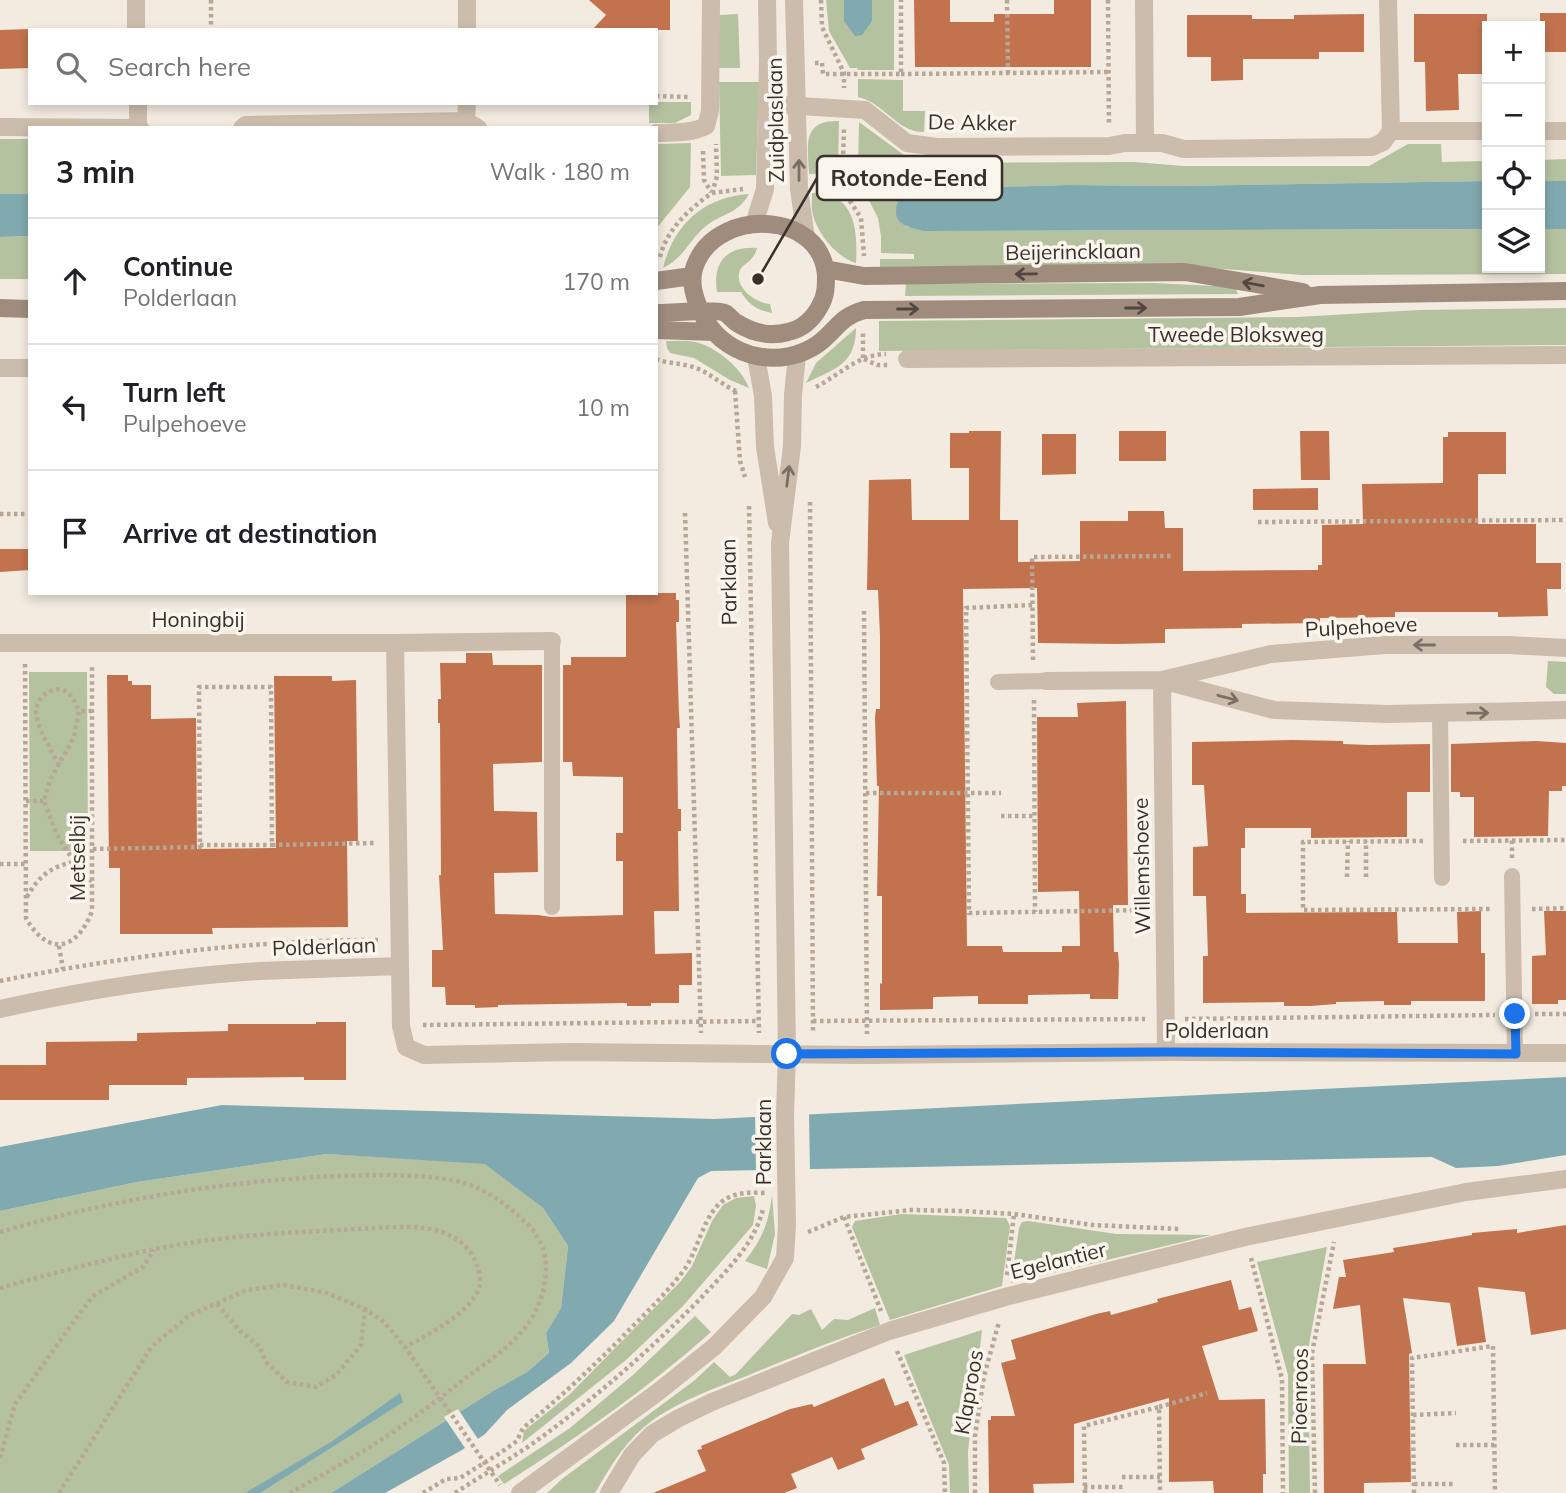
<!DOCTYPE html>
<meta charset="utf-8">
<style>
body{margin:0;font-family:Mulish,sans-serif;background:#f2f2f2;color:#202124}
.controls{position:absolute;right:21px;top:21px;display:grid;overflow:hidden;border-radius:0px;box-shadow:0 4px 10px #0003}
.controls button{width:63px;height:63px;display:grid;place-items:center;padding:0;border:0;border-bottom:2px solid #e0e0e0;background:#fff;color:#202124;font:35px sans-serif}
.stop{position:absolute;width:21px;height:21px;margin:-16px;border:5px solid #1a73e8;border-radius:50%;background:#fff}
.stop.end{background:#1a73e8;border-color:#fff;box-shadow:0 2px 7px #0008}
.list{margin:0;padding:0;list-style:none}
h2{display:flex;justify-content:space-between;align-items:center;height:91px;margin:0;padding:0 28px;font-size:30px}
h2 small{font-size:23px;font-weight:400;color:#757577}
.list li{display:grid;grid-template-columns:46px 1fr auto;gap:21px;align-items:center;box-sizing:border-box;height:126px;padding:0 28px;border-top:2px solid #e0e0e0}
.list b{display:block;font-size:26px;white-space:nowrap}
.list p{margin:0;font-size:23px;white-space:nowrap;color:#757577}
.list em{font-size:23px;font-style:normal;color:#757577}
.icon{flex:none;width:38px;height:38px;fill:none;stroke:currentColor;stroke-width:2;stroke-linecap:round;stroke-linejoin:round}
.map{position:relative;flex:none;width:1566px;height:1493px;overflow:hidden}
.search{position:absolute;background:#fff;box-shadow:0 4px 10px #0003;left:28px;top:28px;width:630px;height:77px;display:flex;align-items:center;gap:18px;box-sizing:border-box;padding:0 24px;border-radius:0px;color:#757577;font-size:26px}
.panel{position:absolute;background:#fff;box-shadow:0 4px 10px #0003;left:28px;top:126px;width:630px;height:469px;border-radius:0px}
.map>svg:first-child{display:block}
</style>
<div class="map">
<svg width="1566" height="1493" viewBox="0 0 1566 1493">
<rect width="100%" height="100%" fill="#f3ebe0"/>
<path fill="#b4c2a0" d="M826 0H844V21L872 22V0H894V70H858L857 68H850L829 31Z
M738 14 740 68H719V15Z
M858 79 903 80V111H925L924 132C898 133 883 102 858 97Z
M719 82H759L756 175 721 176Z
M656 102H691V115L675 123H649V103Z
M839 121 838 173 809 174C808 146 801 120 839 121Z
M859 122 904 155H925L926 163 1134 162 1183 166H1369L1408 144H1441L1442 162 1487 161V181L1176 186 1068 185 918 189 905 226 924 231 1487 229V268H1540V229H1566V274L1302 275 1172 265 880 267V259H914V254L881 253V236L878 218 860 183 858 171Z
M0 139H30V194H0Z
M691 143 690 187 656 229V144Z
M1566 159V181H1540V160Z
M812 193C855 192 858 230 856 263 838 258 818 235 813 215 811 208 812 200 812 193Z
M749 194C737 215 722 213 706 226 689 240 683 259 663 268 674 224 704 197 749 194Z
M30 236V279H0V237Z
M757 248C756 251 755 255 752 258 749 263 743 264 740 270 733 287 756 303 770 304L772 313C757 310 749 305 741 292H717C712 262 727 246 757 248Z
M1154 283 1235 287 1238 294 905 296 906 284Z
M1566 308V345L879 351V321L1297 317 1419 310Z
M856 328C856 364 835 369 806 383L816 363Z
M666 341C675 341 685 340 695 342 715 346 742 368 749 388L730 380 694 358 670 353 667 348Z
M1548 661 1566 662V694H1554L1546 687Z
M29 672H87L88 851H30Z
M327 1154 485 1163 543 1208 568 1246 561 1308 546 1333 549 1353 527 1372 493 1391 331 1493H0V1211L137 1182Z
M772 1195 775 1234 767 1269 745 1261C763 1238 768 1224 772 1195Z
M754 1196 756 1206 753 1225 683 1306 626 1360 522 1443 524 1431 570 1394 681 1281 692 1266 712 1221 723 1205 736 1198Z
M901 1214 1006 1218 1010 1226 1002 1286 890 1320 852 1227 855 1221Z
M1028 1221 1116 1234 1211 1235 1011 1283 1019 1228 1022 1222Z
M1327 1247 1308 1350 1310 1493H1289L1288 1375 1257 1262Z
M875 1308 880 1325C836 1339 793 1357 749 1375 713 1389 672 1403 643 1428 622 1446 609 1469 595 1493H547L562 1479 695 1380 714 1362 730 1377 736 1374 792 1314 799 1315 811 1309 822 1330 834 1319 848 1320Z
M695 1316 711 1332C647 1389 577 1438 504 1484L498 1476 570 1428 633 1375Z
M982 1330 968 1451 969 1493H950L949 1465 904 1355Z"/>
<path fill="#80aaaf" d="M844 0H872V21L862 35 855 36 844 21Z
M1487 181V229L924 231C902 226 889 222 900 196L918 189 1068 185 1176 186Z
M1540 181H1566V229H1540Z
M0 194H30V236L0 237Z
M1566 1077V1155L1498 1166 1456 1168 1432 1157 711 1171 698 1178 614 1321 571 1363 507 1410 485 1434 462 1450 385 1493H331L493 1391 527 1372 549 1353 546 1333 561 1308 568 1246 543 1208 485 1164 327 1154 137 1182 0 1211V1147L222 1105 714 1119Z
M400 1393 403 1402 260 1493H245L331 1442Z"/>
<path fill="#f3ebe0" d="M809 1113 810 1172 756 1173 755 1114Z
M458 1409 480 1442 467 1451 444 1417Z"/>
<path fill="#c2734e" d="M589 0H670V30H592L606 15Z
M914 0H950V22H994V14H1054V0H1091V67H915Z
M1540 13H1566V52H1540Z
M1364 14V52H1319V59H1243V80L1211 81V57H1187V15H1252V19H1294V15Z
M1414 14H1487V74H1458L1459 110 1426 111 1425 62H1414Z
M30 29V68L0 69V30Z
M969 431H1001L1000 520H1018V562L1080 561V521H1128V511H1164L1165 528H1183V571L1318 570V565H1322V525L1363 524 1362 484 1443 483V437H1448V432H1506V474H1478V524H1536V563H1561V589H1547L1548 616 1498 617V612H1395V617L1320 618V623L1242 624V628L1165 629V643L1117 644 1038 643 1037 588 963 589 967 946H1002L1003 952H1062V946H1080L1079 891 1038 892 1037 717H1078L1077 703 1126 701 1128 905H1113L1114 952H1118L1119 965 1118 999H1090V994L1028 995V1004H978V996L933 997V1009L880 1010V983L882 984V896H877L879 786H877L875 718 876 709H880V636L878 590H867L869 480 911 479 912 520H969V468H950V433H969Z
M1119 431H1166V461H1119Z
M1300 431H1329L1330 480H1301Z
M1042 434H1076V474L1042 475Z
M1318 488V510H1253V489Z
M0 549H30V570L0 572Z
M626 593H676V600H679V622H676L679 714 680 728H677L678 809H681V831H678L679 911H654L655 954 692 953V985H679V1003H651V1006H627V1003L498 1005V1007L475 1008V1005H446L445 987H432V950H443L439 875H441L440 723H438V699H441L440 663H466V653H492L493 665H542V762L493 764 494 811 537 812 538 872 494 873 495 914 538 915 551 917 623 915V861H616V833H623V777L573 776 572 762H563V665H571V657H626Z
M107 675H128V681H132V685H151V719L196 718 197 849 276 848 274 676H332V681L356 680 358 841H347L348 927 212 928 213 934H120V868H109Z
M1293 740 1343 741V744L1369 745 1430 744V792H1407V837L1311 838V828H1245V848H1241V894H1246V913L1397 912 1398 943H1458L1457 912 1481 911V953H1485V1001H1411V1005H1384V1001L1336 1002V1004L1311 1006H1284V1002L1203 1003V956H1208L1206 896H1193V847L1208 846 1204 785H1192V742Z
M1536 741 1566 743V786H1562V791H1549L1548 836 1474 837V797H1460V792H1451V744Z
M1544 911H1566V1000H1558V1004H1532V956L1546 955Z
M316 1022H346V1080H304V1077L187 1078V1085H109V1100H0V1065H46V1042L137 1041V1033L228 1031V1024H316Z
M1566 1225V1329L1531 1335 1525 1292 1478 1287 1486 1342 1457 1346 1450 1303 1403 1298 1412 1353 1409 1354 1411 1482 1364 1483V1493H1324L1323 1364H1366L1360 1305 1333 1309 1339 1277H1346L1343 1260 1394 1252 1393 1248 1472 1235V1233L1517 1229V1233Z
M1231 1280 1239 1310 1251 1307 1258 1331 1202 1346 1219 1400 1265 1399 1266 1474H1263V1493H1214L1213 1481 1169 1482V1398L1074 1424V1483L1033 1484 1034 1493H989L988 1420H991V1416H1015L1001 1363 1016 1359 1011 1340 1096 1314 1110 1311 1111 1315 1158 1302 1157 1299Z
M884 1378 895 1406 908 1401 918 1425 861 1449 865 1459 838 1470 832 1457 791 1474 797 1488 784 1493H653L706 1471 697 1450 702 1449 701 1446 790 1409 812 1404 814 1407Z"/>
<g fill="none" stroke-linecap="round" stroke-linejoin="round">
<path stroke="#b7a796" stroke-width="4.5" stroke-dasharray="3.5 3.5" stroke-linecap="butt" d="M211 0V30
M821 0 822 27 844 73V88
M1007 0 1008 73
M1108 0 1109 124
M815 63H822L823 74H901V0
M901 74 1108 72
M656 96 688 97
M703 151 704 180 711 192
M822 189H842
M842 189 844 129
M842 189 861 218 864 256
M712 193 743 189
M660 257C667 229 689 209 712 193L717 176 716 144
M863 358V332
M656 359C669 364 683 363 696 368 710 373 722 385 736 391
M864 359 877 365H889
M816 387C839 375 859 354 886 354
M735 391 740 461 745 477
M810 502 813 1032
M749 506 759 1033
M685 513 701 1033
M0 514H30
M1258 522 1566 520
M1032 605 966 608 969 913 1143 910
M864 611 867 1034
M1033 660 1032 557 1173 556
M25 664 26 918C48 957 77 951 92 911V665
M1034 700 1035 912
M92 711H79L74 737 50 780 44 801 56 833 83 876 92 881
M59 765C52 752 37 727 36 713 35 698 53 683 67 692 73 697 76 704 79 711
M866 793H1001
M26 801H44
M1001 816H1035
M1423 841 1303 842V910L1492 909
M1463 841 1566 840
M200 845H272
M93 849 200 847 199 687H271L272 845 376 843
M1512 858V840
M0 864H26
M1347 877 1348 841
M1366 877V841
M27 897C38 877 51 866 74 862
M1532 909 1566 908
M59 946 63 969
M0 981C125 956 250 940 378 940
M1535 1014H1566
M1185 1019 1495 1015
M813 1021 1145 1019
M423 1025 759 1021
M844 1217 881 1311
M0 1232C104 1202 210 1183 318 1177 359 1175 403 1173 445 1179 479 1183 507 1203 530 1227 556 1254 547 1298 527 1325 512 1346 488 1362 467 1377 437 1400 406 1425 373 1445 346 1462 318 1477 290 1493
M808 1232 844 1217 911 1210 963 1211 1014 1214 1093 1225 1180 1229
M1251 1258 1282 1379 1283 1493
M1007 1275 1014 1214
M0 1288C58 1272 117 1256 176 1245 236 1235 297 1232 357 1229 382 1228 424 1223 447 1234 467 1243 477 1257 480 1278 483 1307 426 1336 405 1347
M217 1304 240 1331 259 1346 266 1362 287 1382 316 1387 336 1375 361 1345 365 1310
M897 1351 944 1463 945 1493
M1159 1407 1207 1393
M1413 1415 1456 1413
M1456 1445H1494
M0 1458 15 1404 69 1328 93 1296 143 1267 154 1250
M1122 1477H1160
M1414 1484H1456
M1084 1487H1123
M59 1493 152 1346 190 1315 247 1290 284 1285 327 1293 365 1309 384 1322 405 1347 500 1485
M423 1493 446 1479 460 1478 500 1453 517 1441 523 1428C562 1396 598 1362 633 1326 651 1308 669 1290 684 1270 698 1250 702 1221 719 1204 732 1192 748 1192 765 1193
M455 1493C481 1476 507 1461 532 1444 592 1401 648 1352 699 1300 724 1273 754 1246 763 1209
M975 1493V1436L984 1376 999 1322
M1085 1493 1084 1426 1159 1407 1160 1493
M1315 1493 1312 1353 1334 1242
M1414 1493 1412 1358 1493 1346 1495 1493"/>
<path stroke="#cbbcac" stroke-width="16" d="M552 641V907
M998 682 1046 681
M1440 714 1442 878
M1512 876 1515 1054"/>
<path stroke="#cbbcac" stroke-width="18" d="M136 0V30
M1144 0 1145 143
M1388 0 1391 131H1487
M467 30V0
M138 103V126
M767 104 865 110 907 143 937 147 1109 146 1125 143H1162L1184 149 1372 147 1383 142 1391 131
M466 121 467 103
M0 127 140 128
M242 128 246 125 466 121 478 128
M1540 131H1566
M656 133C673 132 690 134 706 126L710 111 711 0
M907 359 1566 355
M0 368H30
M0 643H395L400 966
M395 643 552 641
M1162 680 1166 1052
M1046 681 1162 680 1271 654 1385 645H1509L1566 648
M1165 681 1274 710 1387 714 1566 710
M0 1009C85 990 173 976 260 971 307 969 354 968 400 966L401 1026 406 1047 424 1055 572 1052 867 1055 1166 1052 1566 1053
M609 1493 632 1455 652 1434 679 1418 712 1402 889 1331 1005 1297 1245 1237 1466 1192 1566 1179"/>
<path stroke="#cbbcac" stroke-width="18" d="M794 0 799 189 806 238
M754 224 765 189 768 62 767 0
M756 357 763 396 765 447 777 523
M520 1493 658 1392 714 1347 763 1297 785 1258 787 1225 785 1113 787 1054 780 543 792 446 793 395 797 355"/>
<path stroke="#9f8c7d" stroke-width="18" d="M825 269 864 276 1185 272 1303 292
M656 281 692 276
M0 308 30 309
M656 313C668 313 718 309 725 313 729 315 733 321 737 323 753 333 770 337 788 332 802 329 813 319 820 306 826 296 826 286 826 275 821 211 721 208 697 261 687 281 695 302 706 321 729 359 782 369 818 344 837 330 839 317 864 310L1239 307 1320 295 1566 291
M656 330 714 332"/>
</g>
<defs><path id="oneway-shaft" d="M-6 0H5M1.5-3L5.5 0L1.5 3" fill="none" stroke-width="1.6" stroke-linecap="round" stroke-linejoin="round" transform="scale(1.75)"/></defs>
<g stroke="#7b6f65">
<use href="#oneway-shaft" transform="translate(799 170) rotate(-90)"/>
<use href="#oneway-shaft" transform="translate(788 476) rotate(-83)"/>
<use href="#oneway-shaft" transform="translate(1424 645) rotate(-180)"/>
<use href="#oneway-shaft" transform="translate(1228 698) rotate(15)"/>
<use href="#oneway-shaft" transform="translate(1478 713) rotate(-1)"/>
</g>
<g stroke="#524740">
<use href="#oneway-shaft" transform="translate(1026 274) rotate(179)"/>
<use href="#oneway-shaft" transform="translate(1253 284) rotate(-170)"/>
<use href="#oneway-shaft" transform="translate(1136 308)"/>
<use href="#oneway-shaft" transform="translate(908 309)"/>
</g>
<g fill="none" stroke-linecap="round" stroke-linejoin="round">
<path stroke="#1a73e8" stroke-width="9" d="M787 1054 1166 1052 1516 1054 1515 1014"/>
</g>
<g text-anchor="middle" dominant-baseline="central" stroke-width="7" stroke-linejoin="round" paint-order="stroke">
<g font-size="21" fill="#39302b" stroke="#faf5ed">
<text transform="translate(775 120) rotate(-91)">Zuidplaslaan</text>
<text transform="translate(972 122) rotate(1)">De Akker</text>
<text transform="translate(1073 251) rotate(-1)">Beijerincklaan</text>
<text x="1236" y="334">Tweede Bloksweg</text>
<text transform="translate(728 582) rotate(-91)">Parklaan</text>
<text x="198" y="619">Honingbij</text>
<text transform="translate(1361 626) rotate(-3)">Pulpehoeve</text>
<text transform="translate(77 858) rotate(-90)">Metselbij</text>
<text transform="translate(1141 866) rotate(-91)">Willemshoeve</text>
<text transform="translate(324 946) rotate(-2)">Polderlaan</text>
<text x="1217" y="1030">Polderlaan</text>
<text transform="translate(763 1142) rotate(-90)">Parklaan</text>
<text transform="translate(1058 1260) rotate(-14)">Egelantier</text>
<text transform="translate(968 1392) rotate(-80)">Klaproos</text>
<text transform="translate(1299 1396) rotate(-89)">Pioenroos</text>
</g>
</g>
<path fill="none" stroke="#39302b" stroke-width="2.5" d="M758 279L817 178"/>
<circle fill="#39302b" stroke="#faf5ed" stroke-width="2.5" cx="758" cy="279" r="7"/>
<rect fill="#faf5ed" stroke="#39302b" stroke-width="2.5" x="817" y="156" width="185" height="44" rx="7"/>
<g font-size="23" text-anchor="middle" font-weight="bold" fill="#39302b">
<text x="909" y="186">Rotonde-Eend</text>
</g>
</svg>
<div class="controls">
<button>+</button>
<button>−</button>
<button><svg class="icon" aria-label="locate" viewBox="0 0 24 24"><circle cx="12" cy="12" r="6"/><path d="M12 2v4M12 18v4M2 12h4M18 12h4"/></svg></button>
<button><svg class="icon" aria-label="layers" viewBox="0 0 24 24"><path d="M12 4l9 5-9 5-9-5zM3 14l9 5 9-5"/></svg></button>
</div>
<div class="stop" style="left:787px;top:1054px"></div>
<div class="stop end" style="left:1515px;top:1014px"></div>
<div class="search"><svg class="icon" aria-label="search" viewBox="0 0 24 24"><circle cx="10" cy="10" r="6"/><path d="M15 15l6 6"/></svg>Search here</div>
<section class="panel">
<h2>3 min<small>Walk · 180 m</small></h2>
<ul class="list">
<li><svg class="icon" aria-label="ahead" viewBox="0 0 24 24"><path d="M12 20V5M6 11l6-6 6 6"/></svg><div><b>Continue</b><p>Polderlaan</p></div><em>170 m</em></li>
<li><svg class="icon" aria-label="left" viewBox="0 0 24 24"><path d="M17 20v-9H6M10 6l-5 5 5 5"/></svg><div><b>Turn left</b><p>Pulpehoeve</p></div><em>10 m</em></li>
<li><svg class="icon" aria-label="arrive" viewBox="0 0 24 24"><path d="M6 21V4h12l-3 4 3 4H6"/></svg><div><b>Arrive at destination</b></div></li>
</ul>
</section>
</div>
